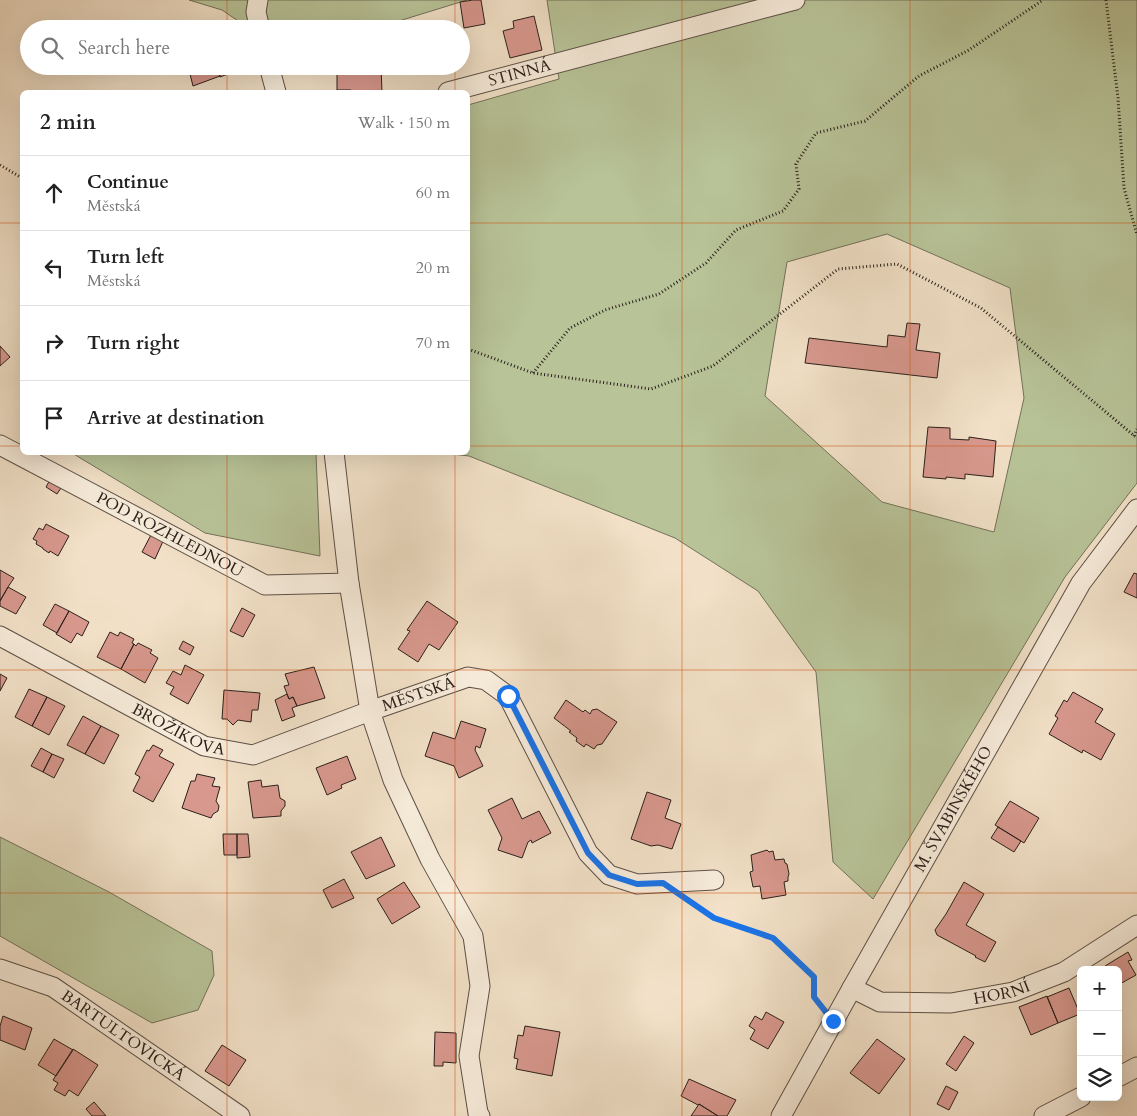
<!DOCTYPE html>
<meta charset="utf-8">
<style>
body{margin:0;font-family:Cardo,serif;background:#f6f6f6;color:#222}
.controls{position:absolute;right:15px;bottom:15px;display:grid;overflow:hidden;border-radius:8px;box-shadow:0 5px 20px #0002}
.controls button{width:45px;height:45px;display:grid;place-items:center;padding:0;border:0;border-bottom:1px solid #e0e0e0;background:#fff;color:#222;font:25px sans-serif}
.stop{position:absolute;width:15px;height:15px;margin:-11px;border:4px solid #1a73e8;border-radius:50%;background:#fff}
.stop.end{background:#1a73e8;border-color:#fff;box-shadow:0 1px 5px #0008}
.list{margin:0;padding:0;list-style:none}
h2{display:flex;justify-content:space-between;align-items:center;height:65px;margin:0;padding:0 20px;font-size:21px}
h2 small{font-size:16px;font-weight:400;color:#767676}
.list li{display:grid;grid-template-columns:32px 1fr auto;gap:15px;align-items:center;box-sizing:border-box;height:75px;padding:0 20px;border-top:1px solid #e0e0e0}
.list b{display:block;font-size:19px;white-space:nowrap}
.list p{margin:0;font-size:16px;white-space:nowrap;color:#767676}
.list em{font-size:16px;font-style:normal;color:#767676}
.icon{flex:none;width:28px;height:28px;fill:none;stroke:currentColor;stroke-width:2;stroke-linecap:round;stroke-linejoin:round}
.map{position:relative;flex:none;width:1137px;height:1116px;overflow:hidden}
.search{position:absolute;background:#fff;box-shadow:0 5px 20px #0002;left:20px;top:20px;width:450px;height:55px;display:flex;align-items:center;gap:12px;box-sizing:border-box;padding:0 18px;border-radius:28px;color:#767676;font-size:19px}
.panel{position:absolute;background:#fff;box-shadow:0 5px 20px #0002;left:20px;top:90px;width:450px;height:365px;border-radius:8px}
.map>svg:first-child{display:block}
</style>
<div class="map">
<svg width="1137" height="1116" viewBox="0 0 1137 1116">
<rect width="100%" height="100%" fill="#f2e1c8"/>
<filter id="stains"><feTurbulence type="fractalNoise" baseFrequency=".004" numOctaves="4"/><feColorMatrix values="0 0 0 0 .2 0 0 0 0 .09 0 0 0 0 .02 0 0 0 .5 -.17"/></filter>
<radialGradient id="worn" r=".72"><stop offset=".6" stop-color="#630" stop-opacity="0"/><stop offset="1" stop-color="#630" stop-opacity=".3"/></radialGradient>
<path fill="#b8c398" stroke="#72725a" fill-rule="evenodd" d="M189 0H467L373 29H250L222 10Z
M547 0H1137V483L1065 577 873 899 833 862 816 672 758 591 675 538 469 456 443 453 468 452V105L559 79ZM887 234 1010 288 1024 398 994 532 882 502 765 396 787 262Z
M72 453H316L320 556 205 533Z
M0 837 109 892 212 951 214 975 198 1010 152 1023 0 936Z"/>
<path fill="#d8988e" stroke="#2b201b" d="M473 0H481L485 24 464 28 460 2Z
M534 16 542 50 510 58 503 31 514 28 513 21Z
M87 66H101V69L87 67Z
M199 66H217L220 76 193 86 189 70Z
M217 66H249L220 77Z
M337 66H381L382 92H351V90H337Z
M907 323 920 324 916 350 940 353 937 378 805 363 809 338 887 347 888 335 905 337Z
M0 346 10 357 0 366Z
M928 427 950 428V439L969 440V437L996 441 993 477 965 474V479L946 477V479L923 477Z
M51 478 63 485 57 494 46 487Z
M46 524 69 536 58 556 50 551 49 553 43 549V548L36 544 37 541 33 539 39 528 43 530Z
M152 533 164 539 155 559 142 552Z
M0 570 14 578 8 587 0 601Z
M1134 573 1137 574V598L1124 592Z
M8 587 26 597 16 614 0 606V601Z
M427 601 458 622 439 650 429 644 418 662 398 649 410 631 407 630Z
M55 604 69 611 57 633 43 625Z
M242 608 255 615 243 637 230 631Z
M69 611 89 622 82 636 77 633 71 643 56 634Z
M110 632 118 636 120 632 134 639 132 643 134 644 121 669 97 657Z
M183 641 194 647 190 655 179 649Z
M138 643 152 650 150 653 158 658 145 683 121 669 134 644 136 646Z
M185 665 204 675 188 704 170 694 174 687 166 683 173 671 181 675Z
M314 667 325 698 297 706 293 697 289 699 284 686 289 685 285 674Z
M0 674 7 678 0 691Z
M29 689 47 697 32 726 15 717Z
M224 690 260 693 258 710H252L251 722 238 720 233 725 227 719H222Z
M1073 692 1103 709 1095 722 1115 734 1101 760 1083 750 1082 753 1049 734 1058 718 1055 716 1064 700 1067 702Z
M287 694 289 699 293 697 297 706 292 708 295 716 282 721 275 700Z
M47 697 65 706 49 735 32 726Z
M566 700 583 712 585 710 590 714 592 710 597 709 617 722 602 744 597 745 594 749 586 744 584 747 576 741 577 738 569 732 571 731 554 718Z
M83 716 101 726 85 754 67 745Z
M461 721 486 729 480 748 476 746 475 750 483 766 459 778 454 766 425 756 433 732 455 739Z
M101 726 119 735 104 764 85 754Z
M153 745 163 750 159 756 174 764 153 802 133 791 140 777 135 774 147 750 149 751Z
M41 748 52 754 43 772 31 766Z
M52 754 64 759 54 778 43 772Z
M347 756 356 779 341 785 342 788 327 795 316 768Z
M197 774 215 778 212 786 220 787 216 801 219 806 218 811 213 814 211 818 182 808 191 781H195Z
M261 780 262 787 278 785 280 798 285 801V806L281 811V816L253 818 248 782Z
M647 792 671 800 665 818 681 824 672 849 658 845 651 846 631 839Z
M512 798 522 819 539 811 551 833 532 843 531 840 528 842 522 858 498 850 502 838 488 810Z
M1010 801 1039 818 1024 843 995 825Z
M998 827 1021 841 1014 852 991 838Z
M223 834H237V855H224Z
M237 834H248L250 857 237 858Z
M381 837 395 866 366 879 351 852Z
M767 850 769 852 773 851 775 860 784 859 785 863 787 864 789 874 788 877V881L784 882 786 895 762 899 760 886 753 887 750 872 753 871 751 855Z
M344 879 354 898 332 908 323 890Z
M404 882 420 907 392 924 377 899Z
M964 882 984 894 966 925 996 942 985 962 975 957 976 956 937 935 935 930 946 914Z
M1128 952 1132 960 1128 961 1136 975 1118 985V970H1107L1105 966Z
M1069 988 1080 1014 1058 1023 1047 997Z
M1047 996 1058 1023 1031 1035 1019 1007Z
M766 1012 784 1022 768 1049 750 1039 755 1030 749 1026 755 1016 762 1020Z
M3 1016 32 1028 25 1050 0 1040V1026Z
M525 1026 560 1032 552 1076 516 1069 518 1059 514 1058 518 1035 523 1036Z
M435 1032 456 1033V1063L443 1062V1066H434Z
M964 1036 974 1043 956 1071 946 1064Z
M54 1039 73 1050 56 1076 38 1065Z
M877 1039 905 1059 879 1094 850 1073Z
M222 1045 246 1060 229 1086 205 1071Z
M73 1049 98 1065 78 1096 69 1090 65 1096 54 1090 58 1083 53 1080Z
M689 1079 736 1100 727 1116H718L699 1104 698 1105 681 1096Z
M946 1086 958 1092 949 1110 937 1104Z
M94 1102 106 1116H92L86 1109Z
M699 1104 718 1116H691Z"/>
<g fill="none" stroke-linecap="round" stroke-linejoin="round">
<g stroke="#5d5046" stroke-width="21">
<g id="street">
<path d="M258 0 256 12 260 29"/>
<path d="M269 66 276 92"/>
<path id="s1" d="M448 92 795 0"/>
<path id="s2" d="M0 445 265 585 349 583"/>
<path d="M334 452 349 583 370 711 393 780 430 859 473 936 480 986 469 1056 478 1113 480 1116"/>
<path id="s3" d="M0 636 204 746 253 755 370 711 468 677 486 680 508 696 588 853 609 875 637 884 714 880"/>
<path id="s4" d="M0 969 53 987 240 1116"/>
<path id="s5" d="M852 988 880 1002 951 1003 1013 992 1064 972 1137 925"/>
<path d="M1118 1077 1137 1067"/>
<path id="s6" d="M781 1116 852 988 1081 583 1137 509"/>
<path d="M1044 1116 1081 1097"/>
</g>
</g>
<path stroke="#2b201b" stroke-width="3" stroke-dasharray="1 2.5" stroke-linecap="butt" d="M1106 0 1118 98 1124 188 1137 235
M0 165 22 178
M468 349 533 373 651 389 713 366 838 269 897 264 981 308 1137 438
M533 373 570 328 605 310 659 294 706 263 736 230 783 211 799 189 796 164 816 133 865 121 919 76 969 50 1043 0
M1134 436 1137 429
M690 902 714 918 773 938 814 977V997L820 1005"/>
<use href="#street" stroke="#f7ecdb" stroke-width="19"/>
</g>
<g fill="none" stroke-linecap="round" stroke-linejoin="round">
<path stroke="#1a73e8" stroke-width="6" d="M508 696 588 853 609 875 637 884 663 883 714 918 773 938 814 977V997L833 1021"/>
</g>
<path fill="none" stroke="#d5530e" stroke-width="1" stroke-opacity="0.55" d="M227 0V29M455 0V29M682 0V1116M910 0V1116M227 66V92M455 66V92M0 223H22M468 223H1137M0 446H22M468 446H1137M227 452V1116M455 452V1116M0 670H1137M0 893H1137"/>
<g text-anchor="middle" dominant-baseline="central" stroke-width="5" stroke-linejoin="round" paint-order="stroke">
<g font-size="16" fill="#2b201b" stroke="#f7ecdb">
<text stroke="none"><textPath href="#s1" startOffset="74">STINNÁ</textPath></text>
<text stroke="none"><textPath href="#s2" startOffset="192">POD ROZHLEDNOU</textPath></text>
<text stroke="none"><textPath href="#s3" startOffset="458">MĚSTSKÁ</textPath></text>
<text stroke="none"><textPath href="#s3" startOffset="202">BROŽÍKOVA</textPath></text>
<text stroke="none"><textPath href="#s6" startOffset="352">M. ŠVABINSKÉHO</textPath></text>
<text stroke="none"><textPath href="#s5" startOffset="154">HORNÍ</textPath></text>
<text stroke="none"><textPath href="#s4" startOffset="141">BARTULTOVICKÁ</textPath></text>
</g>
</g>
<rect width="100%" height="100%" filter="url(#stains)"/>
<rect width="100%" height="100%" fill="url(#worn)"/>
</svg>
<div class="controls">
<button>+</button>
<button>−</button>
<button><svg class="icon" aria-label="layers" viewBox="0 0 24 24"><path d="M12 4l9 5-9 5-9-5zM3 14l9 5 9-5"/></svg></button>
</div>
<div class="stop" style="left:508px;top:696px"></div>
<div class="stop end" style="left:833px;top:1021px"></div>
<div class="search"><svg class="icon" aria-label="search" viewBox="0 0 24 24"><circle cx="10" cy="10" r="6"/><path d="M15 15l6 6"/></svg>Search here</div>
<section class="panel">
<h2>2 min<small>Walk · 150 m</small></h2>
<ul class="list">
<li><svg class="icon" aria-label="ahead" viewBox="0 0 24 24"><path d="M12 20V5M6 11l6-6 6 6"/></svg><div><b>Continue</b><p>Městská</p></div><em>60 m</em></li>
<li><svg class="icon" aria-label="left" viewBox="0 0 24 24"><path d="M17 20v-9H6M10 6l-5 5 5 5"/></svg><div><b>Turn left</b><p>Městská</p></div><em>20 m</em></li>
<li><svg class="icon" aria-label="right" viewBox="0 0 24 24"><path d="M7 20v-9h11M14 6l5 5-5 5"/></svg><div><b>Turn right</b></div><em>70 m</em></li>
<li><svg class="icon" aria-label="arrive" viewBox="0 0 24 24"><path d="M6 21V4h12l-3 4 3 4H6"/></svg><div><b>Arrive at destination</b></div></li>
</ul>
</section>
</div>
